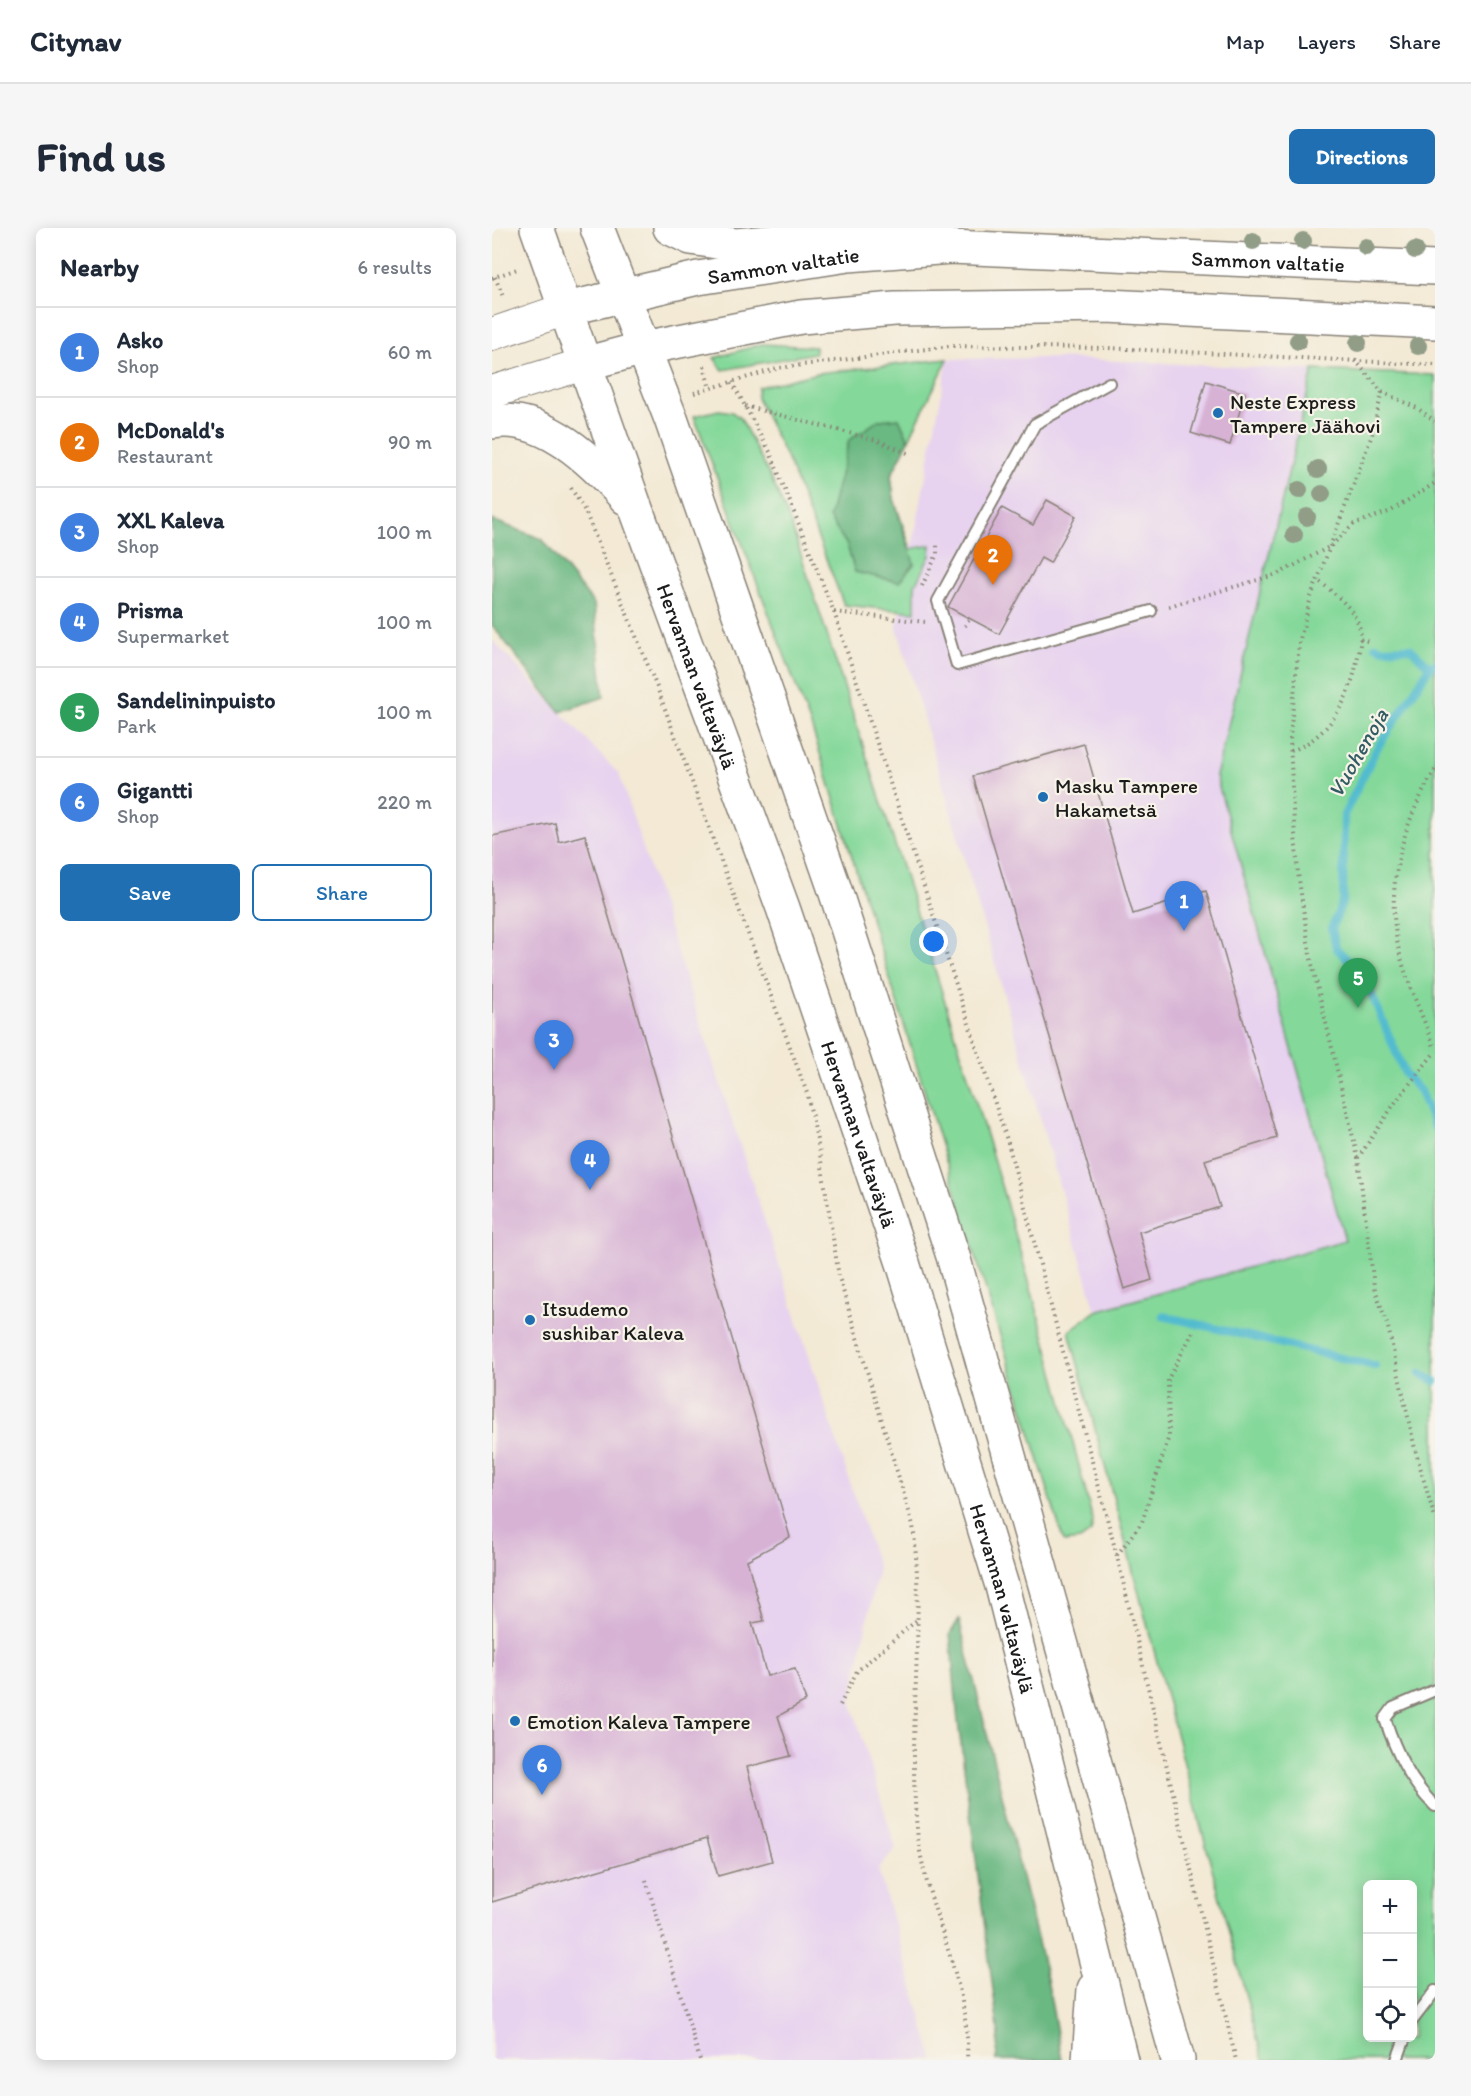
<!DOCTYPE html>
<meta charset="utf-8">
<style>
body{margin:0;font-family:Itim,sans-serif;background:#f6f6f7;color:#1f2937}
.controls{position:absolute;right:18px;bottom:18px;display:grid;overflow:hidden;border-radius:9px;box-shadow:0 3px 15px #0003}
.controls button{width:54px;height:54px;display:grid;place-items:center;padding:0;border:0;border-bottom:2px solid #e0e1e3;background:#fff;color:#1f2937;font:30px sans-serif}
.you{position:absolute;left:442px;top:714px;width:21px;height:21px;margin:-15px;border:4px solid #fff;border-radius:50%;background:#1a73e8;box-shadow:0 0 0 9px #1a73e833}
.badge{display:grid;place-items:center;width:39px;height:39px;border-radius:50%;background:#1f6fb2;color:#fff;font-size:20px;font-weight:700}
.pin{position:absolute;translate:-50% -50px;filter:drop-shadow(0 2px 3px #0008)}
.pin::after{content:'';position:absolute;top:32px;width:21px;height:18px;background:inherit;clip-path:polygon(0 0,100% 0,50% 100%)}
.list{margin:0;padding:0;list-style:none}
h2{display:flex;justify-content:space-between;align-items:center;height:78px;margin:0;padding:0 24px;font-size:26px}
h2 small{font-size:20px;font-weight:400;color:#747a83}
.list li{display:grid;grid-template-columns:39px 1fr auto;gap:18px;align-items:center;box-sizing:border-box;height:90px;padding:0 24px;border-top:2px solid #e0e1e3}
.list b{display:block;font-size:22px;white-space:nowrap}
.list p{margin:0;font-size:20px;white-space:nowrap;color:#747a83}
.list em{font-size:20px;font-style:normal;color:#747a83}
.actions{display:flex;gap:12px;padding:18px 24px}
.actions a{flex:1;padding:14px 0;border:2px solid #1f6fb2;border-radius:9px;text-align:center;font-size:21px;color:#1f6fb2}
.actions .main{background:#1f6fb2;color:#fff}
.icon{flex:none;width:33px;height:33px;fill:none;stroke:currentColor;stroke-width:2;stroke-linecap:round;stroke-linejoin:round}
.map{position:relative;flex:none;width:943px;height:1832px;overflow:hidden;border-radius:9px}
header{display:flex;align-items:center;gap:36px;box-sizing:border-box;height:84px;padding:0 30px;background:#fff;border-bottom:2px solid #e0e1e3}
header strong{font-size:28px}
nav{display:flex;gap:33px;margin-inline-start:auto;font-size:21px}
.intro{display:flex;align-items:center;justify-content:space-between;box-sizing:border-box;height:144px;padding:0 36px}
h1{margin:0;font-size:42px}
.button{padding:15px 27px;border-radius:9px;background:#1f6fb2;color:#fff;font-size:21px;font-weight:700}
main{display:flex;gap:36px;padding:0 36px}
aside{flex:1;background:#fff;border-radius:9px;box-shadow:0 3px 15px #0003}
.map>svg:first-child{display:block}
</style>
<header>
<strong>Citynav</strong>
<nav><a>Map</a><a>Layers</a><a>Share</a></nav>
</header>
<div class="intro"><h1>Find us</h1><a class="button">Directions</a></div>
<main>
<aside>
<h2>Nearby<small>6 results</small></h2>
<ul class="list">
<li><span class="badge" style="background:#3f7fe0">1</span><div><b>Asko</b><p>Shop</p></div><em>60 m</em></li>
<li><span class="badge" style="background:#e8710a">2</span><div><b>McDonald's</b><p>Restaurant</p></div><em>90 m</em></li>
<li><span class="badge" style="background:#3f7fe0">3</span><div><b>XXL Kaleva</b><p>Shop</p></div><em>100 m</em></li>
<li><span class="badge" style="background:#3f7fe0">4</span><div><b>Prisma</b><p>Supermarket</p></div><em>100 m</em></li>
<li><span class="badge" style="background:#2e9e5b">5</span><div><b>Sandelininpuisto</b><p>Park</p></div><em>100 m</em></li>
<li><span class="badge" style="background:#3f7fe0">6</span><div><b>Gigantti</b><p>Shop</p></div><em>220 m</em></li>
</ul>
<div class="actions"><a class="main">Save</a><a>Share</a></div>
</aside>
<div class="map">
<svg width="943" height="1832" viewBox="0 0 943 1832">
<rect width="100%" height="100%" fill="#f7f3e8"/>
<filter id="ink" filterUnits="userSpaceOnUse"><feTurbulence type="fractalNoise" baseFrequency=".0167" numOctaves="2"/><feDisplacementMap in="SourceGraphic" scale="12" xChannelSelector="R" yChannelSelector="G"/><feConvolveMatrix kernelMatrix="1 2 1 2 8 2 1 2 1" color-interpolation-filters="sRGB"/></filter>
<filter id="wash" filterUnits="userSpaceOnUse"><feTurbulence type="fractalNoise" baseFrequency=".008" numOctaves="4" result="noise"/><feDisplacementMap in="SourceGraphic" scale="24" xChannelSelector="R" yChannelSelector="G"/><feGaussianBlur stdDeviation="1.35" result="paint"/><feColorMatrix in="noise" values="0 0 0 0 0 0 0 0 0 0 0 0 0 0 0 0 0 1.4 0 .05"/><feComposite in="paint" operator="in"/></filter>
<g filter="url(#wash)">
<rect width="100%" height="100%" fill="#f3e9d4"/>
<path fill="#e7d2ef" d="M563 130 821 142 724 549 853 1012 604 1083 405 399 456 131Z
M0 412 127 546 386 1340 359 1473 404 1621 386 1641 442 1832H0Z"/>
<path fill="#84d89a" stroke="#507a5b" stroke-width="1.5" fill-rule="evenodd" d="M270 116 323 119V125L231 142 222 130Z
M456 131 399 248 402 271 419 321 439 317 438 328 423 357V384L352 377 297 235 265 170 266 159 326 145Z
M821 142 943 147V1832H771L577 1103 604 1083 853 1012 724 548ZM876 1656H920V1810H876Z
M227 182 240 184 249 191 280 252 299 296C406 626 517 955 601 1293L599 1304 588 1312 572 1314 321 503 202 188Z"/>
<path fill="#6bb882" stroke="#446a4f" stroke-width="1.5" d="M407 190 417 212 399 248 402 271 422 336 407 354 363 344 355 317 337 290 357 212 387 192Z
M0 292 50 311 102 376 112 469 68 484 0 397Z
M467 1391 555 1751 570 1832H504L507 1808 466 1494 458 1406Z"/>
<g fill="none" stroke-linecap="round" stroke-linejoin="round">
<path stroke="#52bbcf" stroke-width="8" d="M884 418 892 421 918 420 938 439
M943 436 938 439 884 522 852 587 851 672 840 700 844 720 872 748 913 846 928 863 943 900
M671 1088 883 1138
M928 1146 943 1153"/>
</g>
<g id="blocks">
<path fill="#d7b2d5" d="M714 153 753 165 738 217 699 205Z
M555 272 584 288 558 335 549 330 507 406 456 379 510 280 541 297Z
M592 516 641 686 714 663 785 910 713 932 728 979 647 1004 660 1052 632 1061 481 548Z
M63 595 67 614 93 607 298 1309 255 1332 272 1393 260 1395 275 1448 303 1441 314 1473 286 1488 299 1528 255 1539 280 1633 226 1648 215 1610 0 1674V608Z"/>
</g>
</g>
<g filter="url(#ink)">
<use href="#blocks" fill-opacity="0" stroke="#888278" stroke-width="1.5"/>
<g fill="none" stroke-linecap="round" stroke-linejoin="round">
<g stroke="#888278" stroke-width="14">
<path id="service" d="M617 155 543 196 446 373 465 437 659 383
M943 1462 901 1480 893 1491C904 1524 918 1554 943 1578
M920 1793 943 1763
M905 1832 913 1810"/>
</g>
<g stroke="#888278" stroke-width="34">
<path id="secondary" d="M0 106 74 81
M0 164 92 136"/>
</g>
<g stroke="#888278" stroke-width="36">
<g id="primary">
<path id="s1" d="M74 81 206 50 356 27 459 19 943 40"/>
<path d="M92 136 152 120 309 89 403 81 615 78 943 94"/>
</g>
</g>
<g stroke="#888278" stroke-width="36">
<g id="trunk">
<path id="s2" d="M45 0 144 281 291 680 411 1035 510 1358 629 1832"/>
<path d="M105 0 179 191 341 656 461 1028 686 1832"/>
<path d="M178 0 199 10 244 17 387 4 459 19"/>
<path d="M0 194C53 185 102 235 134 270"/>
<path d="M597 1832 602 1761"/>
</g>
</g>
<path stroke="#888278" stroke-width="4" stroke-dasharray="1.5 4.5" stroke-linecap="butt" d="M3 49 12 71
M0 50 28 40
M863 132 890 164 880 207 819 369 807 415 798 509 801 581 806 645 818 727 866 930 882 1058 896 1099 923 1221 943 1291
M212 138 218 161
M240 154 278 224 342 384 516 915 625 1328 744 1832
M890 164 925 180 943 193
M202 165 287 140 458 118 616 120 943 137
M253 178 384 212 418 226
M79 260 93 283 166 462 315 865 328 926 347 1049 421 1297C434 1401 414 1506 426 1611 436 1686 479 1755 475 1832
M430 358 445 326V314
M677 378 786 346 839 318 862 296 899 283 943 255
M342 384 434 394
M473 398 477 391
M868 411 879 414
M799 523C838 508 857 473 865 433 867 423 870 411 868 401 863 380 841 365 826 352
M943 542C912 593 894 652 905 713 911 747 931 788 943 821
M866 930 905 872 943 824
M625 1327 650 1294 677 1208 676 1151 702 1102
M348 1477 365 1443 425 1392
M154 1652 208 1832"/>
<use href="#service" stroke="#fff" stroke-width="10"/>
<use href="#secondary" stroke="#fff" stroke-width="32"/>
<use href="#primary" stroke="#fff" stroke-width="33"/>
<use href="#trunk" stroke="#fff" stroke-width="33"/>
</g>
<g fill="#919d87">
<circle cx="761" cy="13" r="9"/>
<circle cx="811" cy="13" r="9"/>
<circle cx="874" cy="19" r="9"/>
<circle cx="923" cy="22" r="9"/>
<circle cx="806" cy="113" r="9"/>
<circle cx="866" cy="115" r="9"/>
<circle cx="926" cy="118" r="9"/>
<circle cx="826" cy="241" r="9"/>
<circle cx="807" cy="262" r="9"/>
<circle cx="830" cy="266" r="9"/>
<circle cx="815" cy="289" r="9"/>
<circle cx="802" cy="307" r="9"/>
</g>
</g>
<g fill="#1f6fb2" stroke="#f7f3e8" stroke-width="2">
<circle cx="726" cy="185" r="6"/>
<circle cx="551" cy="569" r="6"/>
<circle cx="38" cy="1092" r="6"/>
<circle cx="23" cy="1493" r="6"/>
</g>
<g text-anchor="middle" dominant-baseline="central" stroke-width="4.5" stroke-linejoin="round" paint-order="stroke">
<g font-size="21" fill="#1c1c1c" stroke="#f7f3e8">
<text stroke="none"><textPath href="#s1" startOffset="708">Sammon valtatie</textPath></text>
<text stroke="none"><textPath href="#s1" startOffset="222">Sammon valtatie</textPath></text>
<text stroke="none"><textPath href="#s2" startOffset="476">Hervannan valtaväylä</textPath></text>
<text stroke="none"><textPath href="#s2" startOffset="962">Hervannan valtaväylä</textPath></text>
<text stroke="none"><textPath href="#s2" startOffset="1448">Hervannan valtaväylä</textPath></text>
</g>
<g font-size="21" fill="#1c1c1c" stroke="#f7f3e8" text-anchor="start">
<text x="738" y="173">Neste Express<tspan x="738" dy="24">Tampere Jäähovi</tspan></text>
<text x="563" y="557">Masku Tampere<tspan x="563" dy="24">Hakametsä</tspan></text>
<text x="50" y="1080">Itsudemo<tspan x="50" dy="24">sushibar Kaleva</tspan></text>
<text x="35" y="1493">Emotion Kaleva Tampere</text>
</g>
<g font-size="22" font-style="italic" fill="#325c64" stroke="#f7f3e8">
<text transform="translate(866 525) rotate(-60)">Vuohenoja</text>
</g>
</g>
</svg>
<div class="controls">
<button>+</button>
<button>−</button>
<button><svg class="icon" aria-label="locate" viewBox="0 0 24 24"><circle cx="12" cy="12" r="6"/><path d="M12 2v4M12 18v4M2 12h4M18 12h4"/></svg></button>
</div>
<div class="you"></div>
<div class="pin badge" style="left:692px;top:703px;background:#3f7fe0">1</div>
<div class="pin badge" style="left:501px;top:357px;background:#e8710a">2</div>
<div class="pin badge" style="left:62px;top:842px;background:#3f7fe0">3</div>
<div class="pin badge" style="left:98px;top:962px;background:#3f7fe0">4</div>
<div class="pin badge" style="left:866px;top:780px;background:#2e9e5b">5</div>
<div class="pin badge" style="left:50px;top:1567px;background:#3f7fe0">6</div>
</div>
</main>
